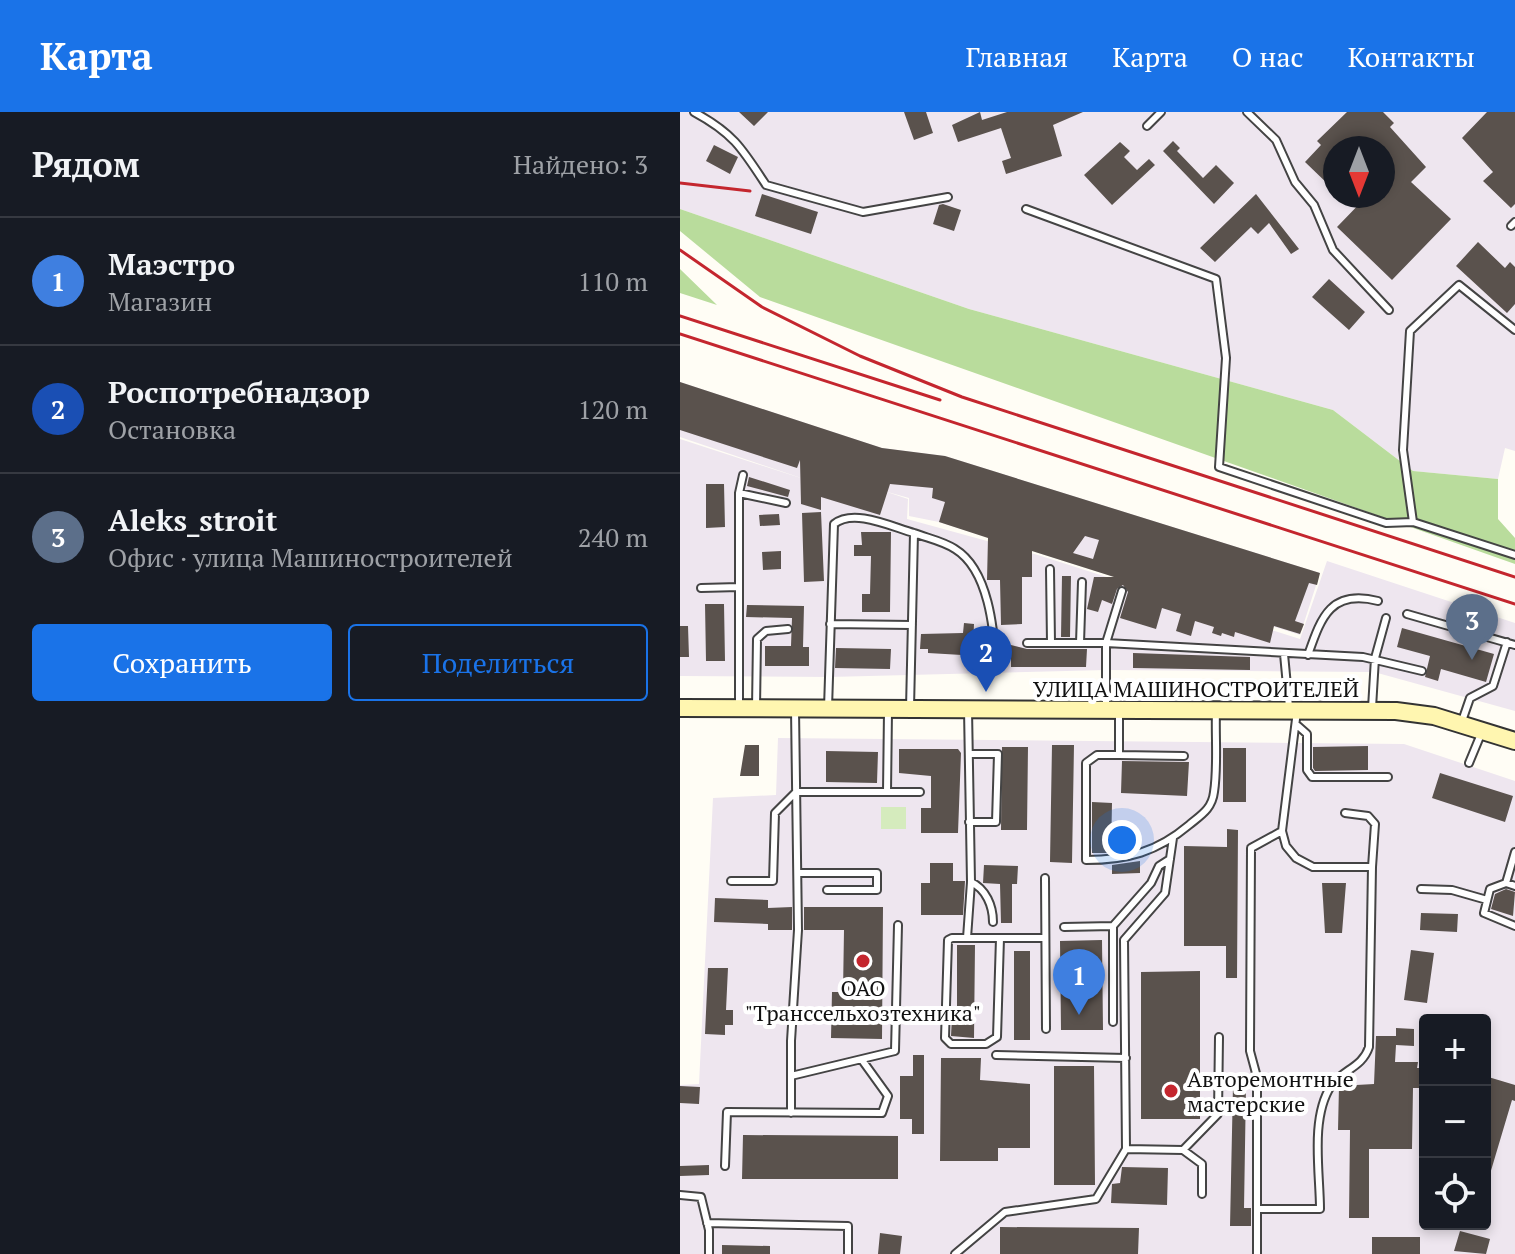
<!DOCTYPE html>
<html lang="ru">
<meta charset="utf-8">
<style>
body{margin:0;font-family:"PT Serif",serif;background:#20242c;color:#f1f3f6}
.controls{position:absolute;right:24px;bottom:24px;display:grid;overflow:hidden;border-radius:8px;box-shadow:0 4px 12px #0003}
.controls button{width:72px;height:72px;display:grid;place-items:center;padding:0;border:0;border-bottom:2px solid #363941;background:#171b24;color:#f1f3f6;font:40px sans-serif}
.compass{position:absolute;left:643px;top:24px;width:72px;height:72px;border-radius:50%;background:#171b24;box-shadow:0 4px 12px #0003;rotate:180deg}
.you{position:absolute;left:442px;top:728px;width:28px;height:28px;margin:-20px;border:6px solid #fff;border-radius:50%;background:#1a73e8;box-shadow:0 0 0 12px #1a73e833}
.badge{display:grid;place-items:center;width:52px;height:52px;border-radius:50%;background:#1a73e8;color:#fff;font-size:26px;font-weight:700}
.pin{position:absolute;translate:-50% -66px;filter:drop-shadow(0 2px 4px #0008)}
.pin::after{content:'';position:absolute;top:42px;width:28px;height:24px;background:inherit;clip-path:polygon(0 0,100% 0,50% 100%)}
.list{margin:0;padding:0;list-style:none}
h2{display:flex;justify-content:space-between;align-items:center;height:104px;margin:0;padding:0 32px;font-size:34px}
h2 small{font-size:26px;font-weight:400;color:#9ea1a6}
.list li{display:grid;grid-template-columns:52px 1fr auto;gap:24px;align-items:center;box-sizing:border-box;height:128px;padding:0 32px;border-top:2px solid #363941}
.list b{display:block;font-size:30px;white-space:nowrap}
.list p{margin:0;font-size:26px;white-space:nowrap;color:#9ea1a6}
.list em{font-size:26px;font-style:normal;color:#9ea1a6}
.actions{display:flex;gap:16px;padding:24px 32px}
.actions a{flex:1;padding:18px 0;border:2px solid #1a73e8;border-radius:8px;text-align:center;font-size:28px;color:#1a73e8}
.actions .main{background:#1a73e8;color:#fff}
.icon{flex:none;width:44px;height:44px;fill:none;stroke:currentColor;stroke-width:2;stroke-linecap:round;stroke-linejoin:round}
.map{position:relative;flex:none;width:835px;height:1142px;overflow:hidden}
header{display:flex;align-items:center;gap:48px;box-sizing:border-box;height:112px;padding:0 40px;background:#1a73e8;color:#fff}
header strong{font-size:38px}
nav{display:flex;gap:44px;margin-inline-start:auto;font-size:28px}
main{display:flex}
aside{flex:1;background:#171b24}
.map>svg:first-child{display:block}
</style>
<header>
<strong>Карта</strong>
<nav><a>Главная</a><a>Карта</a><a>О нас</a><a>Контакты</a></nav>
</header>
<main>
<aside>
<h2>Рядом<small>Найдено: 3</small></h2>
<ul class="list">
<li><span class="badge" style="background:#3f7fe0">1</span><div><b>Маэстро</b><p>Магазин</p></div><em>110 m</em></li>
<li><span class="badge" style="background:#1a4fb4">2</span><div><b>Роспотребнадзор</b><p>Остановка</p></div><em>120 m</em></li>
<li><span class="badge" style="background:#5c6f8a">3</span><div><b>Aleks_stroit</b><p>Офис · улица Машиностроителей</p></div><em>240 m</em></li>
</ul>
<div class="actions"><a class="main">Сохранить</a><a>Поделиться</a></div>
</aside>
<div class="map">
<svg width="835" height="1142" viewBox="0 0 835 1142">
<rect width="100%" height="100%" fill="#fffdf5"/>
<path fill="#eee6ef" fill-rule="evenodd" d="M0 0H835V339L825 336 818 367 733 359 653 298 289 197 0 97ZM655 36H703V84H655Z
M0 270 202 336 265 344 640 461 620 523 259 410 229 404V386L204 379 228 387 227 407 358 443 620 527 647 449 835 511V599L694 560 426 558 149 565 0 564V327L130 369 0 325Z
M98 626 724 632 835 669V1142H0V973L19 972 33 686 96 683ZM745 908H805V1112H745Z"/>
<path fill="#d5ebbd" d="M201 695H226V717H201Z"/>
<path fill="#b9dc9c" d="M0 97 289 197 653 298 733 359 818 367V407L835 426V452L80 185 0 119Z
M0 157 37 193 0 181Z"/>
<path fill="#5a524d" fill-rule="evenodd" d="M59 0H88L74 14Z
M224 0H246L253 21 234 28Z
M300 0 302 8 327 0H403L373 13 382 44 326 62 322 49 331 46 321 16 278 30 272 13Z
M667 0H703L714 11 710 15 746 55 731 70 771 107 712 168 657 115 687 84H703V36H655V71L651 75 625 50 641 33 637 29Z
M807 0H835V92L831 96 803 69 813 60 782 26Z
M493 29 500 36 497 39 523 66 536 53 554 71 534 92 483 39Z
M440 30 450 39 444 45 457 58 469 47 475 53 432 93 404 63Z
M34 33 58 45 50 62 26 49Z
M82 82 138 100 131 122 75 104Z
M576 82 619 137 611 142 589 111 578 122 571 115 535 150 520 136Z
M263 92 281 98 274 119 253 112 259 93Z
M798 130 825 156 830 150 835 155V192L827 201 776 154Z
M649 167 685 200 669 218 632 185Z
M0 270 202 336 265 344 640 461 637 473 629 471 615 509 624 512 620 522 594 514 590 531 555 520 554 525 542 521 541 524 532 521 534 515 515 509 511 524 496 519 501 502 482 496 476 517 440 506 448 480 443 473 437 477 432 492 422 488 418 500 407 497 414 465H434L352 439V465H342V512L321 513 320 468H307L308 426 259 410 265 390 252 386 253 376 210 372 200 403 141 385V398L121 392 120 348 117 356 0 318ZM405 424 419 428 413 447 393 441Z
M69 365 110 378 108 385 67 374Z
M26 372H44L45 415 26 416Z
M141 400 144 469 124 470 122 401Z
M99 402 100 413 80 414 79 403Z
M181 420H211L210 500H182V482H190L191 444H174V433H182Z
M101 439V457L83 458 82 440Z
M382 464H391L390 525H381Z
M25 492H44L45 549H26Z
M67 493 124 494 123 535H129V554H85V534H111L112 506 66 505Z
M284 511 294 512 293 533 283 532 282 543 248 541V537H240L241 522 283 521Z
M0 514H8L9 545H0Z
M722 516 814 542 806 570 761 557 758 569 745 565 750 544 717 535Z
M331 533 347 537H407L406 555H331Z
M156 536 211 537 210 557 155 556Z
M453 541 570 545V558L453 556Z
M65 633H79V664H60Z
M372 633H394L392 751 370 750Z
M688 634V658L635 659 633 656V635Z
M322 635H348L347 718H321Z
M543 636H566V690H543Z
M219 637H278L281 641 278 721H241V696H251V664L219 661Z
M146 639 198 640 197 671 146 670Z
M442 649 509 650 507 684 441 681Z
M760 661 833 684 825 710 752 686Z
M412 690 432 691 431 741H412Z
M547 717 558 718 557 866H546V834H504V734L547 735Z
M460 749V761L432 762V753Z
M250 751H273V769H285L283 803H241V771H250Z
M304 753 338 754 337 772H332V811H321L320 772 303 771Z
M642 771H666L662 821H645Z
M826 777 835 780 833 804 811 797 815 782Z
M35 786 88 788V796L112 795V818H88V812L34 810Z
M124 795H203L202 927 151 926 152 880H163L164 818H124Z
M741 801 778 802 777 820 740 818Z
M422 828 423 918H381L380 829Z
M277 833H295L294 926 271 924 272 904H277Z
M731 838 754 841 747 891 724 888Z
M334 839H350V928H334Z
M28 856H48L46 898H53V913H45V923L25 922Z
M520 859V1007H461V860Z
M716 916 734 917V934L716 933 715 950H738L737 956H745V976H733L732 1037H689V1106H669L670 1018H658L659 974 694 972 696 924H716Z
M233 943H244V1022H232V1007H220V964H233Z
M261 946H301L300 968 350 972V1036H318V1049H260Z
M374 954H414L415 1073H374Z
M805 964 835 973V989L832 988 807 1072 805 995 809 983 805 982Z
M553 973H566L564 1096H571V1114H550Z
M0 974 20 975 19 992 0 991Z
M63 1023 218 1024V1067H62Z
M29 1053V1063L0 1064V1054Z
M442 1055 488 1056 487 1093 431 1091 432 1072 440 1071Z
M320 1115 459 1116 458 1142H320Z
M780 1119 810 1127 806 1142 774 1139Z
M200 1121 222 1124 220 1142H198Z
M692 1125H740V1142H692Z
M42 1133 90 1134V1142H42Z"/>
<g fill="none" stroke-linecap="round" stroke-linejoin="round">
<g stroke="#444" stroke-width="10">
<path id="service" d="M14 0C53 21 62 36 86 73L183 100 268 85
M567 0 596 28 615 70 634 93 653 138 709 198
M467 14 481 0
M346 97 536 167 546 246 539 355 706 411 733 410
M831 114 835 110
M835 218 779 173 730 219 723 338 733 410 835 443
M59 381 106 391
M370 457 371 531
M21 476 59 475
M727 502 835 533
M150 512 232 513
M347 531H426L683 545 742 559
M400 531 402 470
M604 542 609 595
M628 543C641 506 650 477 698 489
M59 596V381L63 363
M76 596 77 527 86 519 108 517
M148 596 154 412C174 396 212 415 234 421
M230 596 234 421C247 426 263 429 275 437 309 458 314 518 316 553
M692 596 695 546 706 506
M426 598V531L442 479
M617 599 602 719 606 734 616 746 633 755H692L695 712 688 704 665 701
M439 601V643L504 644
M781 612 790 586 813 574 827 530
M618 614 627 622V658L632 665H708
M289 642H318L316 710H289
M439 643H417L406 651V748C447 748 477 740 509 713 521 703 532 697 534 680 538 654 535 625 536 599
M789 651 801 622
M207 680 208 599
M602 719 571 736 570 939 577 965V1097H640C640 1061 630 1006 651 974 663 957 682 956 689 935L692 755
M493 726 485 781 444 828 446 1037 503 1038 538 1002 539 925
M835 740 826 771 835 774
M118 761H197V778H147
M365 766 366 917
M51 769H93L95 701 116 680H240
M291 770C306 777 313 794 313 810
M826 771 810 777 804 801 835 814
M741 777 772 778 807 788
M384 815 433 814
M287 826 291 770 288 597
M320 826 317 925 306 932H271L265 926 268 828 272 826H364
M433 910V814L471 771 479 754 490 747
M316 943 446 946
M111 964 215 939 218 813
M111 1001V929L118 818 115 597
M503 1038 522 1052V1082
M45 1054 47 1000 202 1001 208 984 182 948
M0 1083 21 1085 29 1118V1142
M27 1111 168 1114V1142
M275 1142 325 1100 416 1087 446 1037
M577 1142V1097"/>
</g>
<g stroke="#333" stroke-width="20">
<path id="secondary" d="M0 596 716 599 754 604 835 629"/>
</g>
<use href="#service" stroke="#fff" stroke-width="6"/>
<use href="#secondary" stroke="#fff6b0" stroke-width="16"/>
<path stroke="#c4262e" stroke-width="3" d="M0 71 70 79
M0 138 82 195 180 244 282 285 835 465
M0 204 260 288
M0 222 835 492"/>
</g>
<g fill="#c4262e" stroke="#fff" stroke-width="3">
<circle cx="183" cy="849" r="8"/>
<circle cx="491" cy="979" r="8"/>
</g>
<g text-anchor="middle" dominant-baseline="central" stroke-width="8" stroke-linejoin="round" paint-order="stroke">
<g font-size="22" fill="#111" stroke="#fff">
<text x="516" y="576">УЛИЦА МАШИНОСТРОИТЕЛЕЙ</text>
</g>
<g font-size="22" fill="#111" stroke="#fff">
<text x="183" y="875">ОАО<tspan x="183" dy="25">"Транссельхозтехника"</tspan></text>
<text x="507" y="966" text-anchor="start">Авторемонтные<tspan x="507" dy="25">мастерские</tspan></text>
</g>
</g>
</svg>
<div class="controls">
<button>+</button>
<button>−</button>
<button><svg class="icon" aria-label="locate" viewBox="0 0 24 24"><circle cx="12" cy="12" r="6"/><path d="M12 2v4M12 18v4M2 12h4M18 12h4"/></svg></button>
</div>
<svg class="compass" viewBox="-18 -18 36 36"><path d="M0-13l5 13h-10z" fill="#e53935"/><path d="M0 13l5-13h-10z" fill="#9ea1a6"/></svg>
<div class="you"></div>
<div class="pin badge" style="left:399px;top:903px;background:#3f7fe0">1</div>
<div class="pin badge" style="left:306px;top:580px;background:#1a4fb4">2</div>
<div class="pin badge" style="left:792px;top:548px;background:#5c6f8a">3</div>
</div>
</main>
